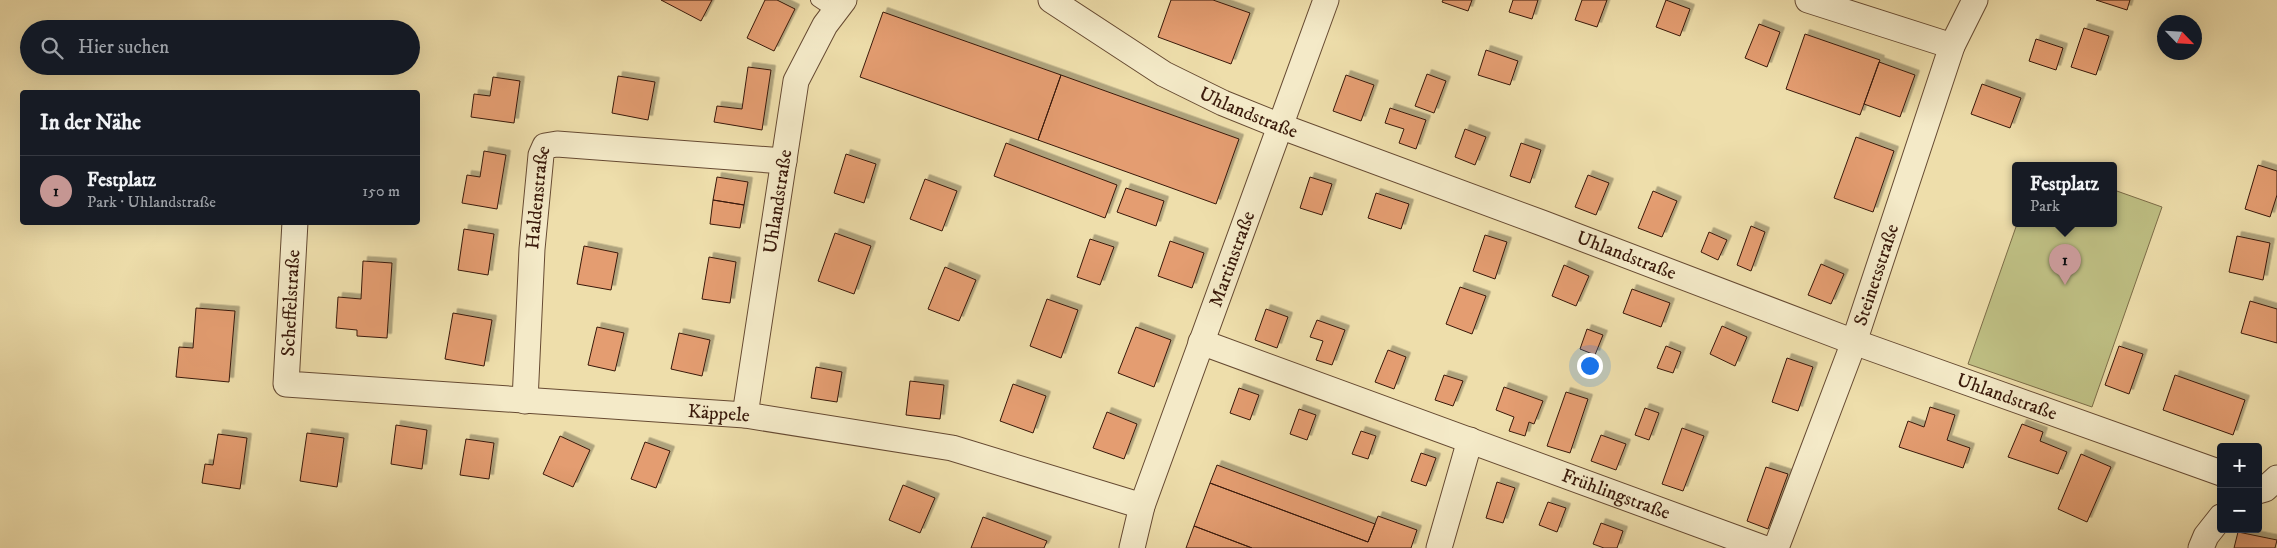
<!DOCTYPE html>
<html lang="de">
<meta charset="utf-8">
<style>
body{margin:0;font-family:"IM FELL DW Pica",serif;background:#20242c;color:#f1f3f6}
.controls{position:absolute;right:15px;bottom:15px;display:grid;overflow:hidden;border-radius:5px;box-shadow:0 5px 20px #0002}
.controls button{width:45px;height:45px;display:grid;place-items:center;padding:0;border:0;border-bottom:1px solid #363941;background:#171b24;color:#f1f3f6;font:25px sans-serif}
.compass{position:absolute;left:2157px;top:15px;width:45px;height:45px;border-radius:50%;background:#171b24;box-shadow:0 5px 20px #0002;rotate:115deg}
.you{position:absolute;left:1589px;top:365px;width:18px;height:18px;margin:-12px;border:4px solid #fff;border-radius:50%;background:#1a73e8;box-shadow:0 0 0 8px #1a73e833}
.badge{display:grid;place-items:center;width:32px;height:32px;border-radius:50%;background:#c59692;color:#111;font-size:16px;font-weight:700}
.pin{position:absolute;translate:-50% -41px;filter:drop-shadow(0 1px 2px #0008)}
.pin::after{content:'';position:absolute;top:26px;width:18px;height:15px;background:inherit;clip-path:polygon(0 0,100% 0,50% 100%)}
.popup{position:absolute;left:2012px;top:162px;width:105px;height:65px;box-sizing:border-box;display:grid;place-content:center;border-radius:5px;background:#171b24;filter:drop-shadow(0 1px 4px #0005);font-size:16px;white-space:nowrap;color:#9ea1a6}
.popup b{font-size:19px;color:#f1f3f6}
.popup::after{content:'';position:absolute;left:50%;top:100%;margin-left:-10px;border:10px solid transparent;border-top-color:#171b24}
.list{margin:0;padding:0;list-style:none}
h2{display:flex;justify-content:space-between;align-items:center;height:65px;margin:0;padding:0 20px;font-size:21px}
h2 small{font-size:16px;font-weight:400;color:#9ea1a6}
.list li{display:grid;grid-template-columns:32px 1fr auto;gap:15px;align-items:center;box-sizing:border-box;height:70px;padding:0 20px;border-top:1px solid #363941}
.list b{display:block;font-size:19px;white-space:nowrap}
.list p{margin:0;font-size:16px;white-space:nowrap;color:#9ea1a6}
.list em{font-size:16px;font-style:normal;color:#9ea1a6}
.icon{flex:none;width:28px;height:28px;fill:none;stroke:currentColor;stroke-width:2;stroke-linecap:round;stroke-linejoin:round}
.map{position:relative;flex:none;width:2277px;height:548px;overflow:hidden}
.search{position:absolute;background:#171b24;box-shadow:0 5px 20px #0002;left:20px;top:20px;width:400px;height:55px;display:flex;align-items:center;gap:12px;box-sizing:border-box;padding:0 18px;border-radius:28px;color:#9ea1a6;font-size:19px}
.panel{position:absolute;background:#171b24;box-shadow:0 5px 20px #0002;left:20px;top:90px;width:400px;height:135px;border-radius:5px}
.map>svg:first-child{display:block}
</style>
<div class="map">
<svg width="2277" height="548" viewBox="0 0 2277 548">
<defs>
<filter id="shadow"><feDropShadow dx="4.5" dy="-4.5" stdDeviation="0" flood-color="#0004"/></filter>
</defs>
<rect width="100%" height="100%" fill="#eedeab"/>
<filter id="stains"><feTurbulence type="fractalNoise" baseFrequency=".004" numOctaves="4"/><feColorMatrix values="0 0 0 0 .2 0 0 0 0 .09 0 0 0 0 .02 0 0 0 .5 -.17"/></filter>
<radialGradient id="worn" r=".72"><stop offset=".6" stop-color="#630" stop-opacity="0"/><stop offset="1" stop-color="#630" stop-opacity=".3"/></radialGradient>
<path fill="#bfc084" stroke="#7c6c47" d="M2114 190 2162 207 2092 407 1968 364 2017 224H2114Z"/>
<path fill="#e49d71" stroke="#39190a" filter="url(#shadow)" d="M661 0H712L701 21Z
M765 0H777L795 9 774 51 747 38Z
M1171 0H1213L1250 13 1231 64 1158 37Z
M1443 0H1472L1468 11 1442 2Z
M1513 0H1538L1532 19 1509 12Z
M1582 0H1607L1597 27 1575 20Z
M1666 0 1690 9 1680 36 1656 27Z
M2096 0H2130L2127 10Z
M883 12 1061 75 1038 140 860 77Z
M1759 24 1780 32 1767 67 1745 58Z
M2084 28 2109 36 2096 75 2071 67Z
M1805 34 1880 60 1860 115 1786 89Z
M2036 39 2063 48 2056 70 2029 61Z
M1486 50 1518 61 1510 85 1478 75Z
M1879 62 1915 75 1900 117 1864 104Z
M748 67 771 70 762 130 714 122 717 106 742 109Z
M1427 74 1446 81 1434 113 1415 106Z
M1061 75 1239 139 1216 204 1038 140Z
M1346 75 1374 85 1361 121 1333 111Z
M618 76 655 82 648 120 612 113Z
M493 77 520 81 514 123 471 117 474 94 490 96Z
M1982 84 2021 98 2010 128 1971 114Z
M1390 108 1426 120 1416 149 1399 143 1404 129 1385 123Z
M1465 129 1486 137 1475 165 1455 157Z
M1856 137 1894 151 1873 212 1834 198Z
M1006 143 1117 185 1105 218 994 176Z
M1521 143 1541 150 1530 183 1510 176Z
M484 151 506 155 497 209 462 203 467 175 480 177Z
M846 154 876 164 864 203 834 193Z
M2258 165 2277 171V195L2270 217 2245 209Z
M1588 175 1609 183 1596 215 1575 207Z
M717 177 748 182 744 205 713 200Z
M1310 177 1332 184 1322 215 1300 208Z
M925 179 957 191 942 231 910 219Z
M1126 188 1164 201 1156 226 1117 212Z
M1653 191 1677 201 1662 237 1638 228Z
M1376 193 1409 204 1401 229 1368 218Z
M713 200 744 205 740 228 710 224Z
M1751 226 1765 232 1751 271 1737 265Z
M464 229 494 234 488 275 458 270Z
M1709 232 1727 240 1718 260 1701 252Z
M835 233 871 246 854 294 818 281Z
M1485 235 1507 242 1495 279 1473 271Z
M2237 236 2270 243 2263 280 2229 272Z
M1090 239 1114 247 1100 285 1077 277Z
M1170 241 1204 253 1192 288 1158 276Z
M584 246 618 253 611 290 577 284Z
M709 257 736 262 730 303 702 299Z
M363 261 392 263 387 338 357 336V330L336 328 338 297 361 299Z
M1821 264 1844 274 1831 304 1808 295Z
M1564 265 1589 276 1576 306 1552 296Z
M945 267 976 280 959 321 928 309Z
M1460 287 1486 296 1472 334 1446 324Z
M1632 289 1670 303 1661 327 1623 313Z
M1047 299 1078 310 1061 358 1030 346Z
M2250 301 2277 309V343L2241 333Z
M196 308 235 311 229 382 176 377 179 347 193 348Z
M1266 309 1288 317 1277 348 1255 340Z
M453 313 492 320 484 366 445 359Z
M1317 320 1345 330 1332 365 1316 360 1323 341 1310 337Z
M1722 326 1747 337 1735 366 1710 354Z
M597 327 624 333 615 371 588 365Z
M1136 327 1171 340 1154 387 1118 373Z
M1587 329 1603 335 1595 355 1580 349Z
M679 333 710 340 702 376 671 369Z
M1666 346 1681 352 1673 373 1657 368Z
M2119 346 2143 354 2129 394 2105 385Z
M1388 350 1406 357 1394 389 1375 382Z
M1787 358 1813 367 1798 411 1772 402Z
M816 367 842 372 837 402 811 398Z
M1444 375 1463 381 1453 406 1435 400Z
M2175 375 2245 400 2233 435 2163 410Z
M910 381 944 385 940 419 906 415Z
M1013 384 1046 396 1033 433 1000 421Z
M1504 387 1543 401 1534 424 1529 422 1525 436 1509 431 1514 417 1496 410Z
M1239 388 1259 395 1250 420 1230 413Z
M1566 392 1588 399 1570 453 1547 446Z
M1930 407 1955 415 1947 440 1970 448 1963 468 1899 447 1908 421 1924 427Z
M1645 408 1659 413 1649 440 1635 435Z
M1299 409 1316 415 1307 440 1290 434Z
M1107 412 1137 424 1124 459 1093 448Z
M2022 424 2043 432 2040 441 2067 452 2058 474 2008 457Z
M396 425 427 430 422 469 391 464Z
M1682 428 1704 436 1683 491 1662 484Z
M1361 431 1376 436 1368 459 1352 454Z
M307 433 344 438 337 487 300 481Z
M218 434 247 438 240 489 202 483 205 464 213 465Z
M1601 435 1626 444 1616 470 1591 461Z
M560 436 590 450 573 487 543 474Z
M466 439 494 443 489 479 460 475Z
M645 442 670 451 656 488 631 479Z
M1421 453 1436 458 1426 486 1411 481Z
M2081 454 2111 467 2087 522 2058 509Z
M1217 465 1375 524 1368 542 1210 483Z
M1766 467 1788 474 1768 529 1747 521Z
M1497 482 1515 488 1503 523 1486 518Z
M1210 483 1368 542 1378 516 1417 530 1411 548H1252L1194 526Z
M903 485 935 498 920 533 889 520Z
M1548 502 1566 508 1557 532 1539 525Z
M983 517 1047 541 1044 548H971Z
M1601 523 1623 531 1617 548H1604L1593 544Z
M1194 526 1252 548H1186Z
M2238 532 2277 540 2275 548H2234Z"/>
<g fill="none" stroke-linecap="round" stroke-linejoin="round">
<g stroke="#664a32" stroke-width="14">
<path id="lane" d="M817 0 835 12"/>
</g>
<g stroke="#664a32" stroke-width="27">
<g id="street">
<path id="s1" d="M1051 0 1164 74 1223 103 1280 126 1542 223 1854 342 2221 473"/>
<path d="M1808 0 1952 46"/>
<path id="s2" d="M295 222 286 384 745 415 952 448 1142 506"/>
<path id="s3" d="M1201 342 1763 548"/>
<path id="s4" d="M525 401 532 249 541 155 545 146 557 144 784 161"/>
<path id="s5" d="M745 415 796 81 825 25 844 0"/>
<path d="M2258 491 2265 489 2277 478"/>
<path id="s6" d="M1132 548 1142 506 1326 0"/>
<path d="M1439 548 1470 440"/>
<path id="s7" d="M1776 548 1854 342 1952 46 1975 0"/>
<path d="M2201 548 2206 536 2221 517"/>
</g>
</g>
<use href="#lane" stroke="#f4eac8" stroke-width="12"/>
<use href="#street" stroke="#f4eac8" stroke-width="25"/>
</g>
<g text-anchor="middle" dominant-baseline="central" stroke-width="5" stroke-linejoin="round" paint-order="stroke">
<g font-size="19" fill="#39190a" stroke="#f4eac8">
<text stroke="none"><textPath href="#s1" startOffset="228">Uhlandstraße</textPath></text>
<text stroke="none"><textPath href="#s5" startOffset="216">Uhlandstraße</textPath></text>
<text stroke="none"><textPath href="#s4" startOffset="204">Haldenstraße</textPath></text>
<text stroke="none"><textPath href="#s1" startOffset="632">Uhlandstraße</textPath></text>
<text stroke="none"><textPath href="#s6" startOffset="306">Martinstraße</textPath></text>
<text stroke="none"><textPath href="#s7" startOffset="291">Steinetsstraße</textPath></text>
<text transform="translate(291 303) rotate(-87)">Scheffelstraße</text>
<text stroke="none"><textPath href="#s1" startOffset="1038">Uhlandstraße</textPath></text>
<text stroke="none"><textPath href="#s2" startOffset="596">Käppele</textPath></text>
<text stroke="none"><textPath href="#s3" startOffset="442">Frühlingstraße</textPath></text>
</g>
</g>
<rect width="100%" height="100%" filter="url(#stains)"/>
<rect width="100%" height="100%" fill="url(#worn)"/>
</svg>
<div class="controls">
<button>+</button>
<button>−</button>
</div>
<svg class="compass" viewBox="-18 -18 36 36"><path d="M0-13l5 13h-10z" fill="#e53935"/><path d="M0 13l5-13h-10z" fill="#9ea1a6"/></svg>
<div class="you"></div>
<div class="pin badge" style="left:2065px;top:285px">1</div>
<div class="popup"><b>Festplatz</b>Park</div>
<div class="search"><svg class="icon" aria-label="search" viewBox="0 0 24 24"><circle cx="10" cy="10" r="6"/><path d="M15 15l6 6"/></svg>Hier suchen</div>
<section class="panel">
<h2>In der Nähe<small></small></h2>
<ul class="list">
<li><span class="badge">1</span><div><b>Festplatz</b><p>Park · Uhlandstraße</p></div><em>150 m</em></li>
</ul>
</section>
</div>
